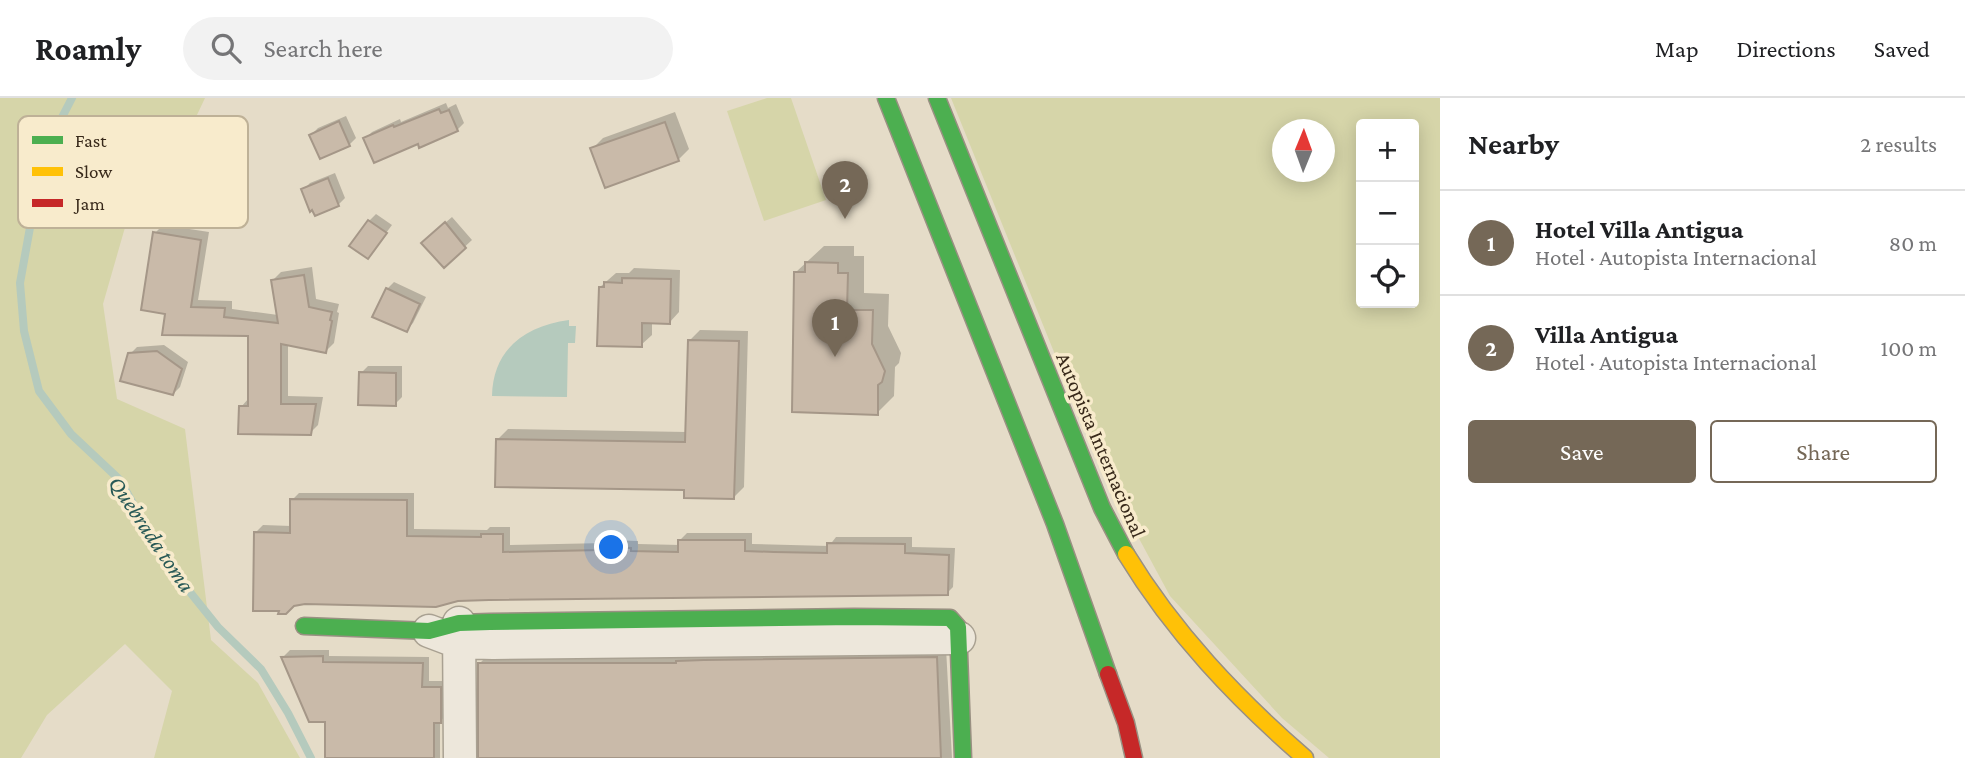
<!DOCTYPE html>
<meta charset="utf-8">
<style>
body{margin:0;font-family:"Crimson Pro",serif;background:#f2f2f2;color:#202124}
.controls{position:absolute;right:21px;top:21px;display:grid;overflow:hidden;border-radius:7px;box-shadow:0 4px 18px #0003}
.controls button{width:63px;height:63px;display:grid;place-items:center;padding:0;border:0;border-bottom:2px solid #e0e0e0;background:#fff;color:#202124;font:35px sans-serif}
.compass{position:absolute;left:1272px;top:21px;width:63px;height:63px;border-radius:50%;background:#fff;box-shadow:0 4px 18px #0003;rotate:1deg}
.you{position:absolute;left:612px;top:450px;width:24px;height:24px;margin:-18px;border:5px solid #fff;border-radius:50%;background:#1a73e8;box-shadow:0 0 0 10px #1a73e833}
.badge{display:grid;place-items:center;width:46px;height:46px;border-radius:50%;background:#756857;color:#fff;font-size:23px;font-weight:700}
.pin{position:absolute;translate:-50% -58px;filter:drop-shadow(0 2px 4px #0008)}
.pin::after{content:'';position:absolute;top:37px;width:24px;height:21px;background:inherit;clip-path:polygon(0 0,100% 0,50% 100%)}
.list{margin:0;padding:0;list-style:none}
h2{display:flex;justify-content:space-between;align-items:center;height:91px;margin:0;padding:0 28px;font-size:30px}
h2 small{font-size:23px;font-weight:400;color:#757577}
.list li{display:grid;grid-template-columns:46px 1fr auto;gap:21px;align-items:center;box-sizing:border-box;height:105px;padding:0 28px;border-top:2px solid #e0e0e0}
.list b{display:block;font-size:26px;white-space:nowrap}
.list p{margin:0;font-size:23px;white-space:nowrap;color:#757577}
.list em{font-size:23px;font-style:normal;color:#757577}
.actions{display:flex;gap:14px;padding:21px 28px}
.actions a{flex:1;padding:16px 0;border:2px solid #756857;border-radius:7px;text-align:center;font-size:24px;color:#756857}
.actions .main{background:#756857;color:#fff}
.icon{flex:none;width:38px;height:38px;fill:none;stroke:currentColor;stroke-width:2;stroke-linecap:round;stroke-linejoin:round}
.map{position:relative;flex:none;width:1440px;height:660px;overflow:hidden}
header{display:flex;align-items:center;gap:42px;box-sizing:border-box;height:98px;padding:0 35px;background:#fff;border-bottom:2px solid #e0e0e0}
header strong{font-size:33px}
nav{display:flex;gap:38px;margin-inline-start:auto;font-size:24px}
.search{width:490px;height:63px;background:#f2f2f2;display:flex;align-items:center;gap:18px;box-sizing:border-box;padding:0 24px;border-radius:38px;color:#757577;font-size:26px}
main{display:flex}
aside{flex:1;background:#fff}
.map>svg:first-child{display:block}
</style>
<header>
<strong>Roamly</strong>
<div class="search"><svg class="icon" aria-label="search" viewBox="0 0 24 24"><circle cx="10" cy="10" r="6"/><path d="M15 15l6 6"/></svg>Search here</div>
<nav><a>Map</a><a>Directions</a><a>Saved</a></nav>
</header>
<main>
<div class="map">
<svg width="1440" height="660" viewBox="0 0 1440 660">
<rect width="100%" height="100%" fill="#e5dcc8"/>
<path fill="#d6d5a9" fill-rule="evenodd" d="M0 0H205L179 55 128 119 103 206 117 301 185 331 211 542 258 585 300 660H154L172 593 125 546 47 617 21 660H0Z
M767 0H791L826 102 764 123 727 13Z
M951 0H1440V660H1329L1282 620 1170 498 1101 370ZM1361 26H1414V205H1361ZM1282 32H1324V74H1282Z"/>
<path fill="#b5cabd" d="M569 222V228H576L575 245H568L567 299 492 298C493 251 525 228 569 222Z"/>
<path fill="#0003" d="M446 5 448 10 456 6 464 25 457 32 418 43 365 41 372 34 400 21 401 24Z
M675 14 689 51 678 62 592 51 603 40Z
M346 18 356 40 349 47 321 59 311 37 318 30Z
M335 75 345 100 338 107 303 92 310 85Z
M376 116 392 127 368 159 369 123Z
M452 119 472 142 444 168 430 138Z
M163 127 209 134 198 202 232 203V211L278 217 273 182 281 174 312 169 316 201 339 206 337 214 339 215 334 245 326 253 288 246V298L323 299 318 327 310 335 241 309 249 300V237L167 215 155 135Z
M824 148H854V158H864V195L889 196 888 228 901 255 899 265 895 269 894 298 877 315 796 174Z
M634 170 680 172 679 214 669 225 652 224V237L641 247 600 189 616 175H629Z
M394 184 426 199 413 225 406 232 387 191Z
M700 232 748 233 744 389 733 400 686 390 497 342 508 331 687 334 690 242Z
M164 247 188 264 180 289 173 296 130 256 137 249Z
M368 268H402V299L395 306 361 275Z
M299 395H414V431L487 432 490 429H510V447L606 445 609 442 638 443V446L680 447V442L687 435H752V446L829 448 836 439H912V449L955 450 953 489 946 496 256 434 263 427 291 428 292 402Z
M946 550 952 660H480L479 566 488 557Z
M290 552H329V558L429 559V583H447L448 616 440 623V660H326L327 623 283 559Z"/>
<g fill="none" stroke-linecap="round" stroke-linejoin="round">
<path stroke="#b5cabd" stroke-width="8" d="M72 0 57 29 31 124 20 185 24 233 39 293 71 336 120 382 165 463 218 529 261 571 288 615 311 660"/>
</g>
<path fill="#c9baa9" stroke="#a59788" stroke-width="2" d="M439 11 441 15 449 12 458 33 419 50 418 46 374 65 363 40 393 27 394 29Z
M339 23 350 48 320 61 309 37Z
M665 24 679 63 605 90 590 50Z
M328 80 339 108 315 118 312 112 310 114 301 91Z
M368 122 387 135 368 161 349 148Z
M445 124 466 150 444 170 421 145Z
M153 134 201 142 191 209 225 210 224 219 278 225 271 182 304 177 309 209 332 214 330 222 332 223 326 255 281 246V306H316L311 337 238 336 239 308H248V238L162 237 165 216 141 212Z
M805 164 838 165V175H848L847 212H873L872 246 885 273 882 284 878 287V317L792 314 794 174H805Z
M622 180 671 181 670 226 642 225V249L597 248 599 189H604V184L622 185Z
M386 190 420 206 407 234 372 219Z
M688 242 739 243 734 401 684 400V392L495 389 496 341 685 344Z
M157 253 182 271 173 297 120 283 128 255Z
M359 274 396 275V308L358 307Z
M290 401 407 402V438L481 439V436H503V454L600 452 599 449 631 450V453L678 454V442H745V453L774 454 827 455V445L905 446V455L949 457 948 497 489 502 458 503 436 509 305 506 294 508 286 516H278L279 513H253L254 434 290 435Z
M323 558V564L423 565 422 589H441V625H434V660H325V624H309L281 559Z
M937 559 941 660H478V565H676V563L704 562Z"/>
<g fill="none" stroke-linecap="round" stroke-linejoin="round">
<g stroke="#a9a192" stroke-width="35">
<path id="street" d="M459 525 460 660
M429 533 458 544 493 545 959 540"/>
</g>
<g stroke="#999082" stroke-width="19">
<path id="fast" d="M886 0 1055 426 1108 576
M937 0 1102 410 1126 456
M304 528 429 533 459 525 490 524 854 519 950 520 958 529 963 660"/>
</g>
<g stroke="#999082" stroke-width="19">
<path id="slow" d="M1126 456C1174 535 1236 600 1305 660"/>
</g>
<g stroke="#999082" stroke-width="19">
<path id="jam" d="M1108 576 1126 625 1134 660"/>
</g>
<use href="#street" stroke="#ede7db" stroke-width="32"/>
<use href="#fast" stroke="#4caf50" stroke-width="16"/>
<use href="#slow" stroke="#ffc107" stroke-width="16"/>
<use href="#jam" stroke="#c62828" stroke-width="16"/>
</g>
<g text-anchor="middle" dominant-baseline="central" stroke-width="7" stroke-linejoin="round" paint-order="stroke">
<g font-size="21" fill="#38291a" stroke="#f8ebcc">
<text transform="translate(1101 347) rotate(67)">Autopista Internacional</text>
</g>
<g font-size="23" font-style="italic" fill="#285956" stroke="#f8ebcc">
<text transform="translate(152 436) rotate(56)">Quebrada toma</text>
</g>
</g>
<rect x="18" y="18" width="230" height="112" rx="10" fill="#f8ebcc" stroke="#beb197" stroke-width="2"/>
<rect x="32" y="38" width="31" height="8" fill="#4caf50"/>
<rect x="32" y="69" width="31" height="9" fill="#ffc107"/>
<rect x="32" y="101" width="31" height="8" fill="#c62828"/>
<g font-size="19" fill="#38291a">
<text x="75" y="49">Fast</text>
<text x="75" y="80">Slow</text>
<text x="75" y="112">Jam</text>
</g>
</svg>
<div class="controls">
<button>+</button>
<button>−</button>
<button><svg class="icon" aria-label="locate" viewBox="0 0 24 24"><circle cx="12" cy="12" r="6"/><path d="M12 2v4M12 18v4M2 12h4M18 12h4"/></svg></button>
</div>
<svg class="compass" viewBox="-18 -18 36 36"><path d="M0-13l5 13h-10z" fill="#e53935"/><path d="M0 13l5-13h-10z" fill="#757577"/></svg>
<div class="you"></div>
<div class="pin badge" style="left:835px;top:259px">1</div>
<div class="pin badge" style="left:845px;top:121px">2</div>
</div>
<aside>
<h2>Nearby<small>2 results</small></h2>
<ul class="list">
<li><span class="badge">1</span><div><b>Hotel Villa Antigua</b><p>Hotel · Autopista Internacional</p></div><em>80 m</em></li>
<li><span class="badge">2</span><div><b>Villa Antigua</b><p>Hotel · Autopista Internacional</p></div><em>100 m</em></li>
</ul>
<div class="actions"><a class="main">Save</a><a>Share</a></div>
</aside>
</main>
